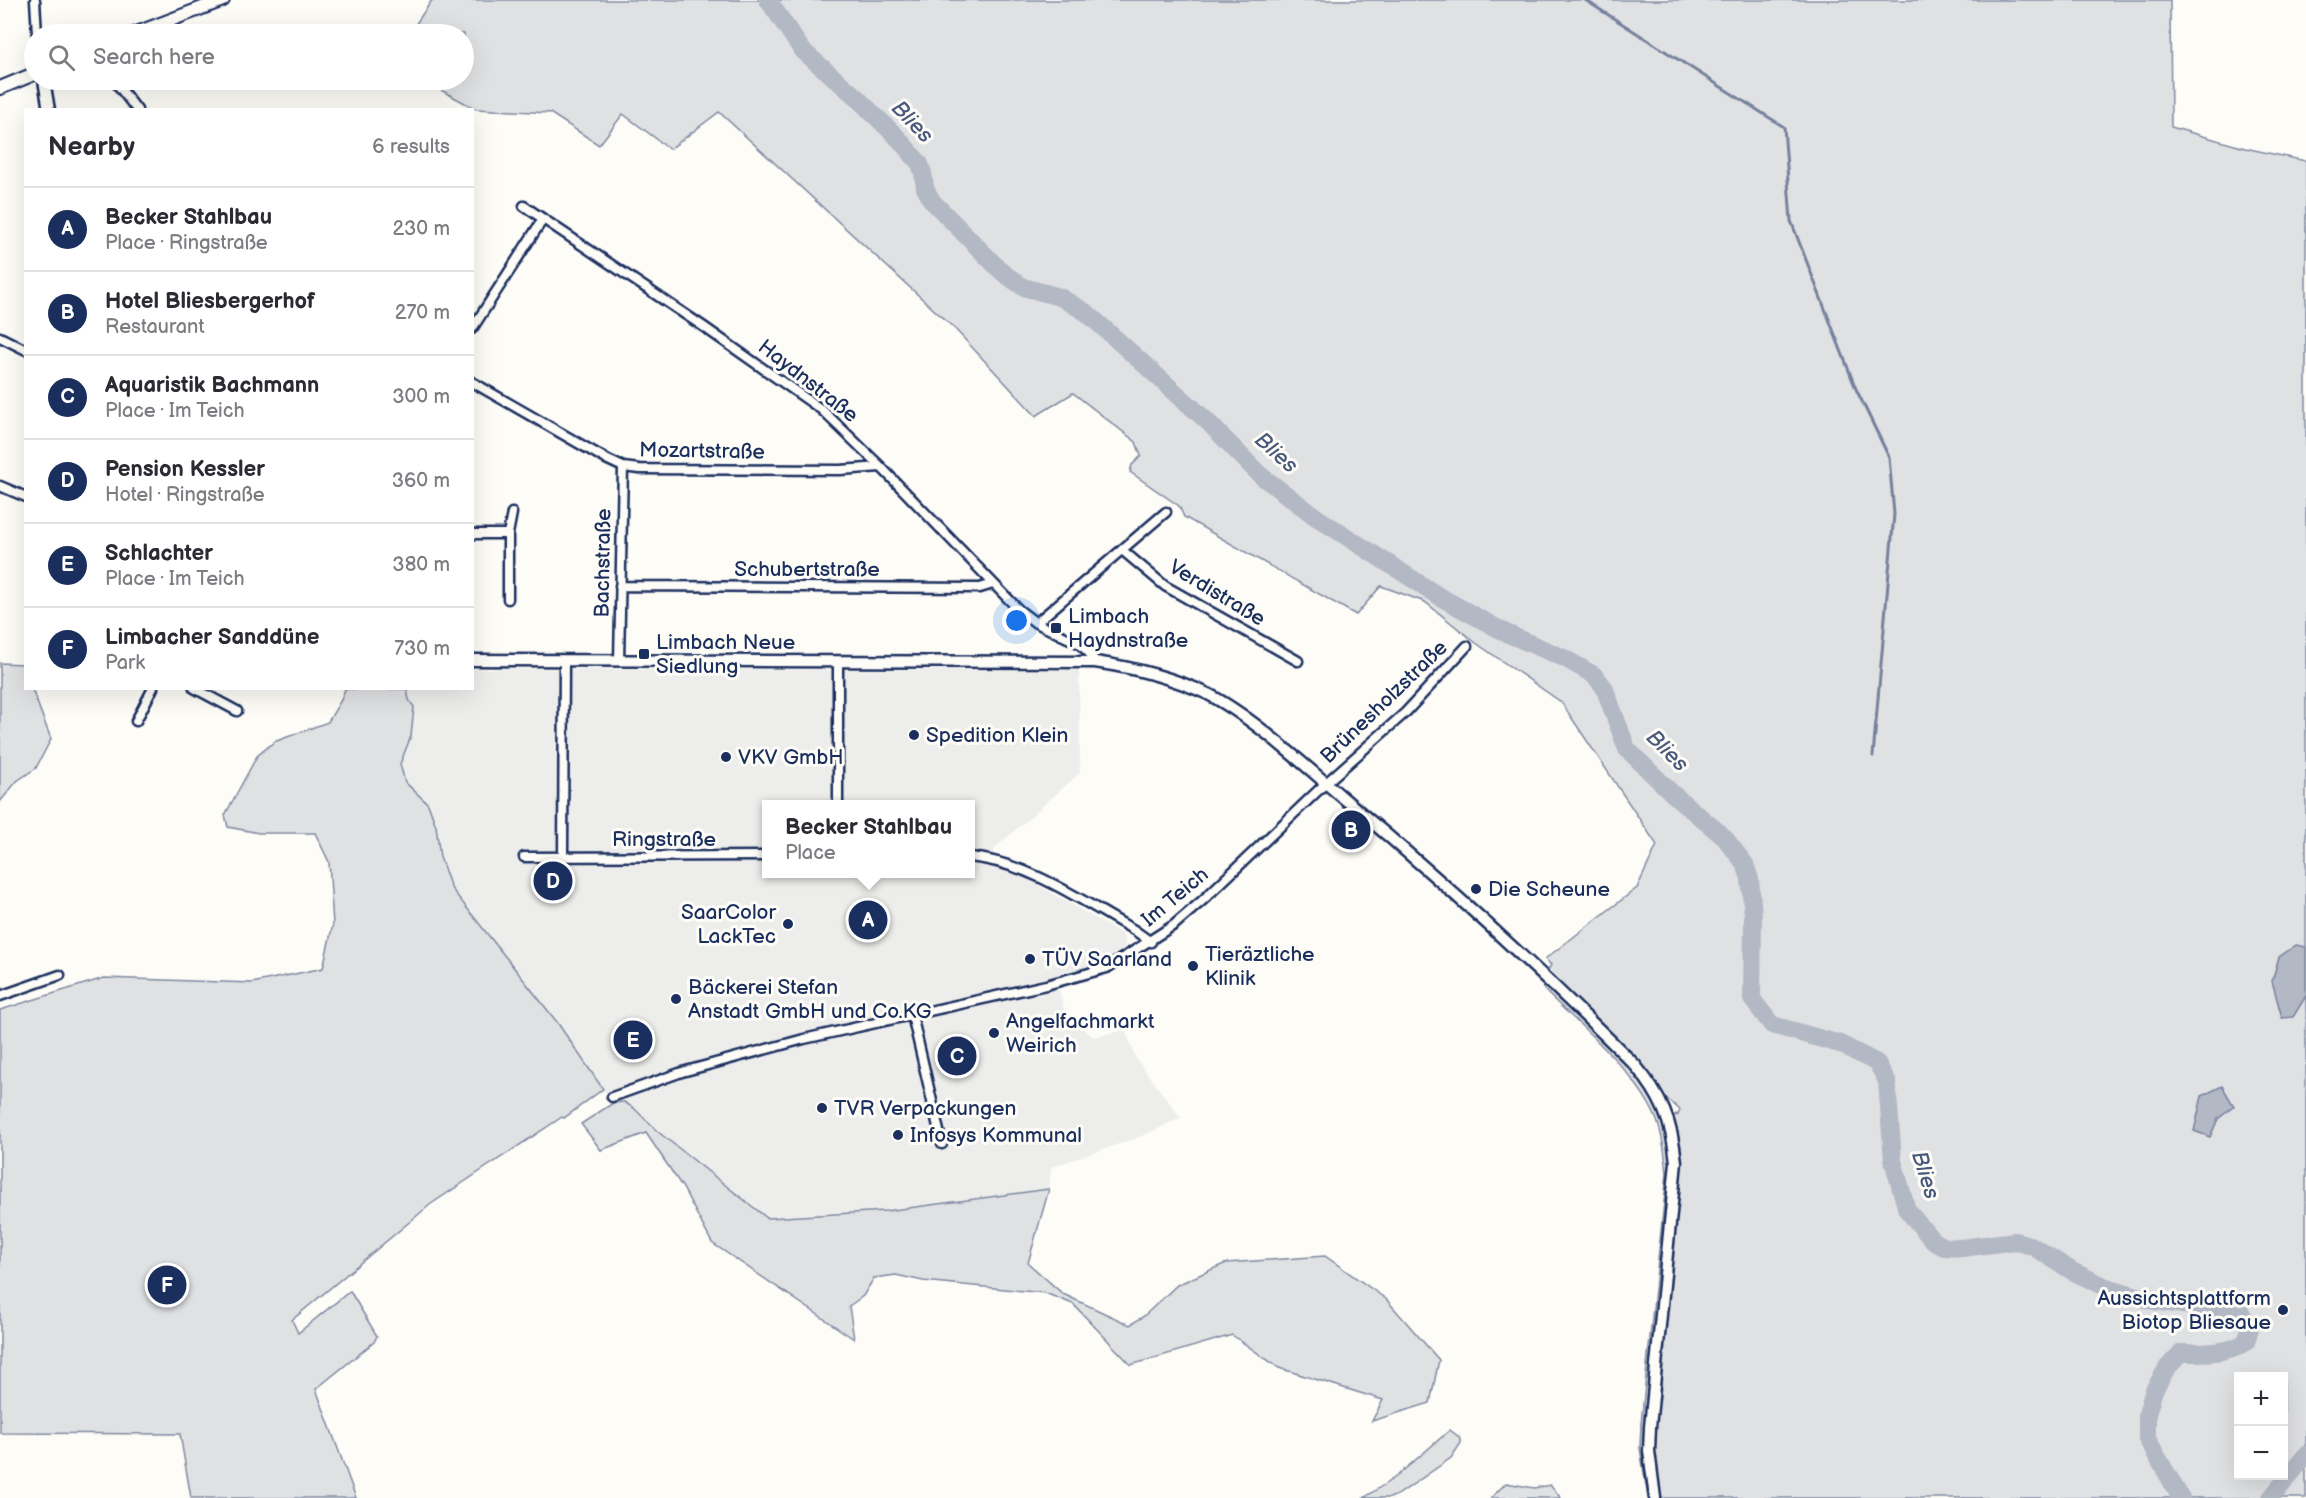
<!DOCTYPE html>
<meta charset="utf-8">
<style>
body{margin:0;font-family:"Balsamiq Sans",sans-serif;background:#f2f2f3;color:#2b2b33}
.controls{position:absolute;right:18px;bottom:18px;display:grid;overflow:hidden;border-radius:0px;box-shadow:0 6px 24px #0002}
.controls button{width:54px;height:54px;display:grid;place-items:center;padding:0;border:0;border-bottom:2px solid #e1e1e2;background:#fff;color:#2b2b33;font:30px sans-serif}
.you{position:absolute;left:1017px;top:621px;width:21px;height:21px;margin:-15px;border:4px solid #fff;border-radius:50%;background:#1a73e8;box-shadow:0 0 0 9px #1a73e833}
.badge{display:grid;place-items:center;width:39px;height:39px;border-radius:50%;background:#1b2f5e;color:#fff;font-size:20px;font-weight:700}
.pin{position:absolute;translate:-50% -50%;border:3px solid #fff;box-shadow:0 2px 6px #0006}
.popup{position:absolute;left:762px;top:800px;width:213px;height:78px;box-sizing:border-box;display:grid;place-content:center;border-radius:0px;background:#fff;filter:drop-shadow(0 2px 4px #0005);font-size:20px;white-space:nowrap;color:#7c7c81}
.popup b{font-size:22px;color:#2b2b33}
.popup::after{content:'';position:absolute;left:50%;top:100%;margin-left:-12px;border:12px solid transparent;border-top-color:#fff}
.list{margin:0;padding:0;list-style:none}
h2{display:flex;justify-content:space-between;align-items:center;height:78px;margin:0;padding:0 24px;font-size:26px}
h2 small{font-size:20px;font-weight:400;color:#7c7c81}
.list li{display:grid;grid-template-columns:39px 1fr auto;gap:18px;align-items:center;box-sizing:border-box;height:84px;padding:0 24px;border-top:2px solid #e1e1e2}
.list b{display:block;font-size:22px;white-space:nowrap}
.list p{margin:0;font-size:20px;white-space:nowrap;color:#7c7c81}
.list em{font-size:20px;font-style:normal;color:#7c7c81}
.icon{flex:none;width:33px;height:33px;fill:none;stroke:currentColor;stroke-width:2;stroke-linecap:round;stroke-linejoin:round}
.map{position:relative;flex:none;width:2306px;height:1498px;overflow:hidden}
.search{position:absolute;background:#fff;box-shadow:0 6px 24px #0002;left:24px;top:24px;width:450px;height:66px;display:flex;align-items:center;gap:15px;box-sizing:border-box;padding:0 21px;border-radius:33px;color:#7c7c81;font-size:22px}
.panel{position:absolute;background:#fff;box-shadow:0 6px 24px #0002;left:24px;top:108px;width:450px;height:582px;border-radius:0px}
.map>svg:first-child{display:block}
</style>
<div class="map">
<svg width="2306" height="1498" viewBox="0 0 2306 1498">
<rect width="100%" height="100%" fill="#fdfcf7"/>
<filter id="ink" filterUnits="userSpaceOnUse"><feTurbulence type="fractalNoise" baseFrequency=".0167" numOctaves="2"/><feDisplacementMap in="SourceGraphic" scale="12" xChannelSelector="R" yChannelSelector="G"/><feConvolveMatrix kernelMatrix="1 2 1 2 8 2 1 2 1" color-interpolation-filters="sRGB"/></filter>
<g filter="url(#ink)">
<path fill="#edeeec" fill-rule="evenodd" d="M473 669 1079 670 1080 773 995 848 990 866 1014 871 1122 934 1126 942 1124 950 1098 964 1056 979 1066 1015 1094 1037 1125 1030 1137 1060 1181 1118 1137 1138 1051 1167 1049 1189 886 1211 767 1218 657 1131 634 1107 624 1102 613 1103 557 1022 451 888 440 857 436 826 428 804 405 782 400 764 411 736 414 708 409 700 407 689 472 688ZM766 804H970V874H766Z"/>
<path fill="#e0e1e3" stroke="#7e88a0" stroke-width="1.5" fill-rule="evenodd" d="M432 0H2170L2171 127 2245 148 2306 161V1498H1659L1653 1429 1680 1158 1677 1130 1673 1118 1676 1114 1678 1115 1680 1110 1666 1098 1635 1059 1547 972 1551 965 1545 959 1637 888 1657 845 1561 702 1476 643 1425 602 1381 586 1356 615 1184 517 1179 506 1130 472 1132 465 1141 456 1136 442 1073 393 1036 416 955 329 719 112 670 149 623 114 599 145 550 113 476 109 422 80H464V34H409ZM2238 1376H2284V1476H2238Z
M0 663 23 664 25 671 26 688 32 689 51 739 36 768 17 781 0 802Z
M345 689H407L409 700 414 707 411 736 400 764 405 782 428 804 436 826 440 857 451 888 557 1022 603 1089 564 1118 562 1117 431 1204 292 1320 298 1333 350 1291 377 1336 374 1342 316 1389 356 1498H191L180 1434 0 1433V1010L104 978 252 983 323 968 333 924 329 862 315 833H259L228 827 225 815 257 756 274 742 328 722 341 700Z
M1543 980 1644 1083 1661 1112 1670 1148 1671 1173 1668 1214 1645 1417V1457L1651 1498H1648L1640 1448 1641 1424 1667 1173C1665 1154 1663 1136 1656 1118 1637 1072 1580 1026 1544 990Z
M624 1102 634 1108 657 1131 767 1218 886 1211 1049 1189 1028 1263 1063 1294 1130 1325 1144 1316 1177 1285 1226 1263 1325 1256 1386 1299 1439 1360 1430 1403 1372 1421 1383 1400 1279 1368 1232 1335 1131 1365 1073 1304 1045 1293 923 1281 896 1275 874 1278 863 1296 849 1306 854 1339 712 1243 683 1188 646 1133 601 1150 581 1124 613 1103Z
M1450 1430 1459 1437 1461 1443 1451 1458 1399 1494 1390 1498H1364L1397 1476Z
M1506 1483 1534 1488 1550 1485 1561 1498H1491Z"/>
<path fill="#b3b8c5" stroke="#76819c" stroke-width="1.5" d="M2296 945 2306 947V996L2293 1017 2282 1018 2272 981 2279 957Z
M2222 1086 2234 1106 2218 1119 2210 1137 2194 1131 2202 1096Z"/>
<g fill="none" stroke-linecap="round" stroke-linejoin="round">
<path stroke="#76819c" stroke-width="3" d="M1585 0 1784 127 1791 221 1856 389 1889 457 1894 514 1873 756"/>
<path stroke="#b3b8c5" stroke-width="18" d="M768 0 802 50 854 95 899 139 920 164 923 173 925 188 932 201 1002 272 1023 287 1060 297 1087 313 1206 420 1260 475 1316 517 1442 598 1506 633 1564 658 1594 675 1604 687 1627 749 1674 795 1724 837 1745 864 1750 879 1753 916 1752 999 1772 1025 1840 1044 1877 1063 1887 1081 1893 1161 1907 1210 1933 1241 1944 1247 1962 1248 2015 1241 2032 1246 2072 1271 2106 1287 2154 1301 2241 1313 2250 1328 2246 1342C2227 1354 2203 1353 2181 1353L2167 1368 2154 1390 2147 1414V1439L2181 1498
M2271 1498 2306 1455"/>
<g stroke="#1b2f5e" stroke-width="13">
<path id="minor" d="M35 0 37 34
M114 80 137 110
M524 206 704 327 822 410 881 467 1019 610 1036 623 1080 644 1091 655 1095 662
M472 329 543 219
M0 337 26 350
M472 382 606 459 623 467 639 469 840 470 881 467
M0 486 26 497
M472 534H508
M1122 550 1165 586 1298 661
M620 586 980 588 993 584
M508 599V534L512 513
M1036 623 1166 512
M619 661 623 467
M194 688 237 711
M136 721 153 688
M838 804V662
M524 857 766 856
M563 857 564 660
M970 857C1030 863 1082 901 1134 930L1151 942
M0 996 60 975
M912 1015 942 1144
M612 1097 682 1072 804 1039 1046 985 1107 968 1174 925 1203 900 1326 783 1406 712 1467 646"/>
</g>
<g stroke="#1b2f5e" stroke-width="15">
<path id="tertiary" d="M44 80 49 110
M472 660 1095 662C1135 668 1171 677 1208 694 1251 716 1303 764 1341 796 1443 881 1541 971 1635 1065 1661 1096 1672 1121 1676 1162L1650 1427 1649 1451 1655 1498"/>
</g>
<g stroke="#1b2f5e" stroke-width="16">
<path id="secondary" d="M134 34 223 0
M0 88 34 74"/>
</g>
<use href="#minor" stroke="#fdfcf7" stroke-width="8"/>
<use href="#tertiary" stroke="#fdfcf7" stroke-width="10"/>
<use href="#secondary" stroke="#fdfcf7" stroke-width="12"/>
</g>
</g>
<g fill="#1b2f5e" stroke="#fdfcf7" stroke-width="2">
<rect x="1050" y="622" width="12" height="12" rx="3"/>
<rect x="638" y="648" width="12" height="12" rx="3"/>
<circle cx="914" cy="735" r="6"/>
<circle cx="726" cy="757" r="6"/>
<circle cx="1476" cy="889" r="6"/>
<circle cx="788" cy="924" r="6"/>
<circle cx="1030" cy="959" r="6"/>
<circle cx="1193" cy="966" r="6"/>
<circle cx="676" cy="999" r="6"/>
<circle cx="994" cy="1033" r="6"/>
<circle cx="822" cy="1108" r="6"/>
<circle cx="898" cy="1135" r="6"/>
<circle cx="2283" cy="1310" r="6"/>
</g>
<g text-anchor="middle" dominant-baseline="central" stroke-width="6" stroke-linejoin="round" paint-order="stroke">
<g font-size="21" fill="#1b2f5e" stroke="#fdfcf7">
<text transform="translate(808 381) rotate(38)">Haydnstraße</text>
<text transform="translate(702 451) rotate(1)">Mozartstraße</text>
<text transform="translate(603 563) rotate(-89)">Bachstraße</text>
<text x="807" y="569">Schubertstraße</text>
<text transform="translate(1217 593) rotate(31)">Verdistraße</text>
<text transform="translate(1384 702) rotate(-44)">Brünesholzstraße</text>
<text x="664" y="839">Ringstraße</text>
<text transform="translate(1175 897) rotate(-40)">Im Teich</text>
</g>
<g font-size="21" fill="#1b2f5e" stroke="#fdfcf7" text-anchor="start">
<text x="1068" y="616">Limbach<tspan x="1068" dy="24">Haydnstraße</tspan></text>
<text x="656" y="642">Limbach Neue<tspan x="656" dy="24">Siedlung</tspan></text>
<text x="926" y="735">Spedition Klein</text>
<text x="738" y="757">VKV GmbH</text>
<text x="1488" y="889">Die Scheune</text>
<text x="776" y="912" text-anchor="end">SaarColor<tspan x="776" dy="24">LackTec</tspan></text>
<text x="1205" y="954">Tieräztliche<tspan x="1205" dy="24">Klinik</tspan></text>
<text x="1042" y="959">TÜV Saarland</text>
<text x="688" y="987">Bäckerei Stefan<tspan x="688" dy="24">Anstadt GmbH und Co.KG</tspan></text>
<text x="1006" y="1021">Angelfachmarkt<tspan x="1006" dy="24">Weirich</tspan></text>
<text x="834" y="1108">TVR Verpackungen</text>
<text x="910" y="1135">Infosys Kommunal</text>
<text x="2271" y="1298" text-anchor="end">Aussichtsplattform<tspan x="2271" dy="24">Biotop Bliesaue</tspan></text>
</g>
<g font-size="22" font-style="italic" fill="#49587d" stroke="#fdfcf7">
<text transform="translate(912 122) rotate(46)">Blies</text>
<text transform="translate(1276 453) rotate(42)">Blies</text>
<text transform="translate(1667 751) rotate(45)">Blies</text>
<text transform="translate(1925 1175) rotate(73)">Blies</text>
</g>
</g>
</svg>
<div class="controls">
<button>+</button>
<button>−</button>
</div>
<div class="you"></div>
<div class="pin badge" style="left:868px;top:920px">A</div>
<div class="popup"><b>Becker Stahlbau</b>Place</div>
<div class="pin badge" style="left:1351px;top:830px">B</div>
<div class="pin badge" style="left:957px;top:1056px">C</div>
<div class="pin badge" style="left:553px;top:881px">D</div>
<div class="pin badge" style="left:633px;top:1040px">E</div>
<div class="pin badge" style="left:167px;top:1285px">F</div>
<div class="search"><svg class="icon" aria-label="search" viewBox="0 0 24 24"><circle cx="10" cy="10" r="6"/><path d="M15 15l6 6"/></svg>Search here</div>
<section class="panel">
<h2>Nearby<small>6 results</small></h2>
<ul class="list">
<li><span class="badge">A</span><div><b>Becker Stahlbau</b><p>Place · Ringstraße</p></div><em>230 m</em></li>
<li><span class="badge">B</span><div><b>Hotel Bliesbergerhof</b><p>Restaurant</p></div><em>270 m</em></li>
<li><span class="badge">C</span><div><b>Aquaristik Bachmann</b><p>Place · Im Teich</p></div><em>300 m</em></li>
<li><span class="badge">D</span><div><b>Pension Kessler</b><p>Hotel · Ringstraße</p></div><em>360 m</em></li>
<li><span class="badge">E</span><div><b>Schlachter</b><p>Place · Im Teich</p></div><em>380 m</em></li>
<li><span class="badge">F</span><div><b>Limbacher Sanddüne</b><p>Park</p></div><em>730 m</em></li>
</ul>
</section>
</div>
